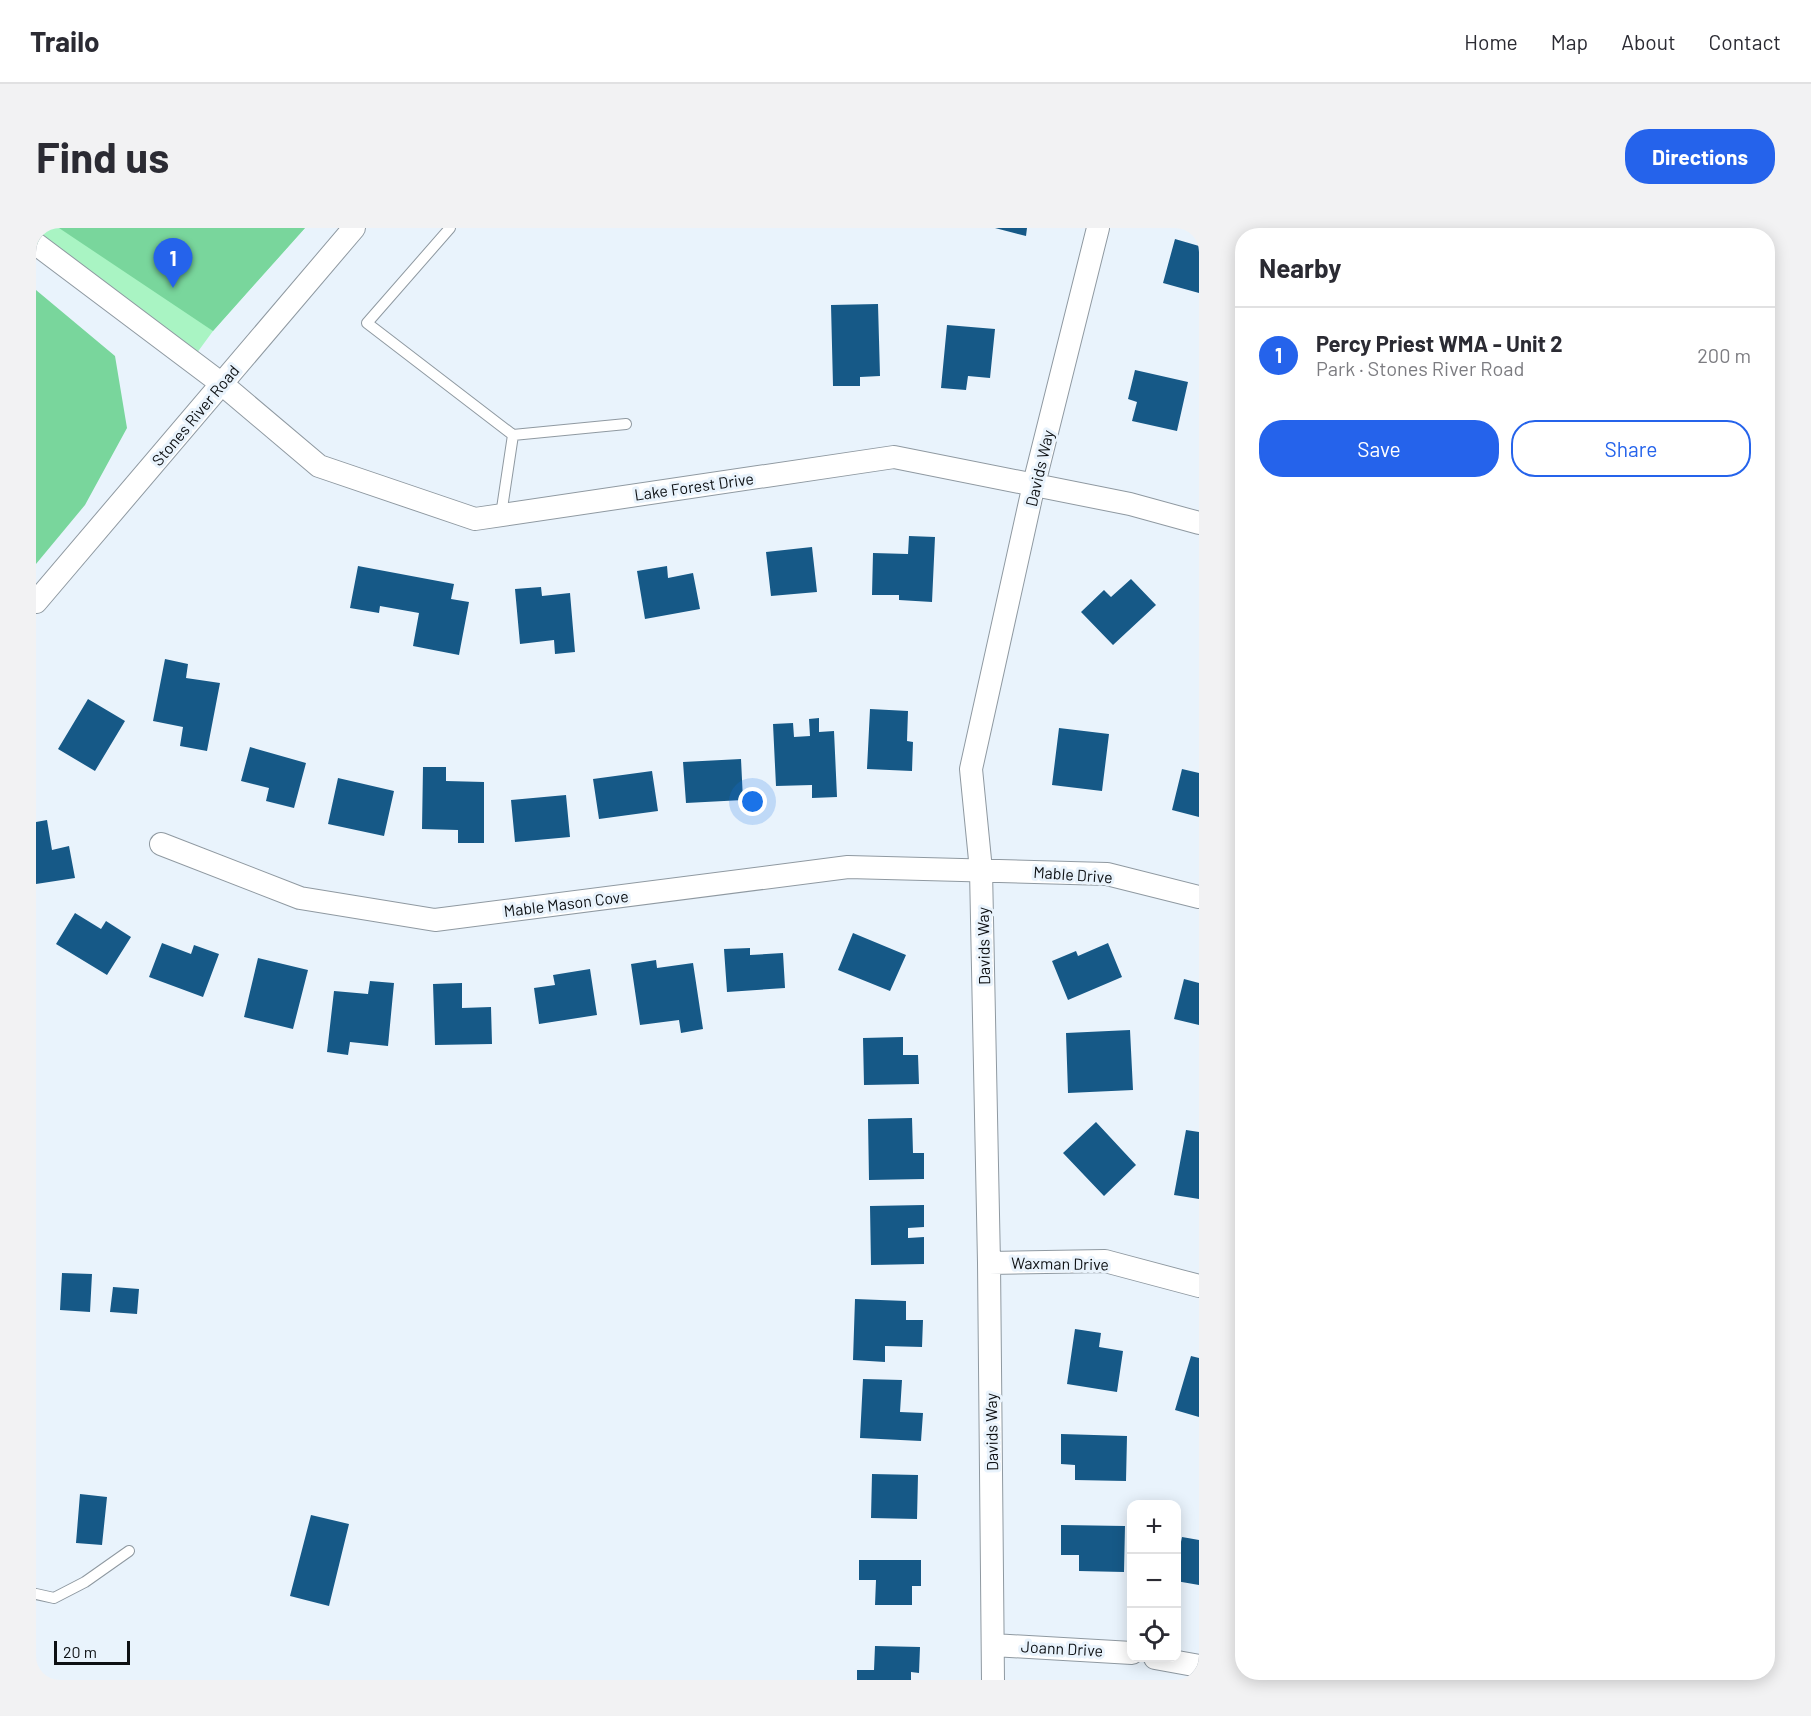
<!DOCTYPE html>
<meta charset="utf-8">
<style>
body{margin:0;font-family:Barlow,sans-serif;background:#f2f2f3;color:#2b2b33}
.controls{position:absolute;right:18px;bottom:18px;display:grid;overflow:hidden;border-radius:12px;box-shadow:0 3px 15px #0003}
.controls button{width:54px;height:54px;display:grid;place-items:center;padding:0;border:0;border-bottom:2px solid #e1e1e2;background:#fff;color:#2b2b33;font:30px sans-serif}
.scale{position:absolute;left:18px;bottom:15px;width:76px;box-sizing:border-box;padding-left:6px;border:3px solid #0d1013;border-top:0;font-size:16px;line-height:21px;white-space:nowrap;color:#0d1013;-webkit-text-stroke:4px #e9f3fc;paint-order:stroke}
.you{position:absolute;left:717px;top:574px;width:21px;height:21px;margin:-15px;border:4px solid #fff;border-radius:50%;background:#1a73e8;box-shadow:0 0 0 9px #1a73e833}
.badge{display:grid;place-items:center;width:39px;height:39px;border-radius:50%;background:#2563eb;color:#fff;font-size:20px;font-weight:700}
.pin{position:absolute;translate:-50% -50px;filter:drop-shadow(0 2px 3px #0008)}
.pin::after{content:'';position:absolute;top:32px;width:21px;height:18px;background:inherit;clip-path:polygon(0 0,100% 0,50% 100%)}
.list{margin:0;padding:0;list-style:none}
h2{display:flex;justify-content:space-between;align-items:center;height:78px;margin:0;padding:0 24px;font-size:26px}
h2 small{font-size:20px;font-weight:400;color:#7c7c81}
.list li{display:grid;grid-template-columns:39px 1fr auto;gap:18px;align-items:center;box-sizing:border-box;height:96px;padding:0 24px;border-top:2px solid #e1e1e2}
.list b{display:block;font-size:22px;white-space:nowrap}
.list p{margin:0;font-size:20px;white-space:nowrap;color:#7c7c81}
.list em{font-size:20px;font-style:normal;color:#7c7c81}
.actions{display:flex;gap:12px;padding:18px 24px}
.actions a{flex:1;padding:14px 0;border:2px solid #2563eb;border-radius:24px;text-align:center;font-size:21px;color:#2563eb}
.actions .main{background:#2563eb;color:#fff}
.icon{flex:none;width:33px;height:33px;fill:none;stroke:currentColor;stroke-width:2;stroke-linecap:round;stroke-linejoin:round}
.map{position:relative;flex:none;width:1163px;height:1452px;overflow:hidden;border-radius:24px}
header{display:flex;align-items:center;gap:36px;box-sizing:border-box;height:84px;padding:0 30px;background:#fff;border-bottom:2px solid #e1e1e2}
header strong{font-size:28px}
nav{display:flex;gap:33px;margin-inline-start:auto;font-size:21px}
.intro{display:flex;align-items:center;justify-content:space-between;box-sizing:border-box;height:144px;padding:0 36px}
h1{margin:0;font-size:42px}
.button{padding:15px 27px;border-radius:24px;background:#2563eb;color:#fff;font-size:21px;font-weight:700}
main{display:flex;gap:36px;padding:0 36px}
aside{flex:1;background:#fff;border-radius:24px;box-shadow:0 3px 15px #0003}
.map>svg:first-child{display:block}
</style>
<header>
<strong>Trailo</strong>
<nav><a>Home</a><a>Map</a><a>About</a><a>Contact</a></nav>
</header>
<div class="intro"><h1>Find us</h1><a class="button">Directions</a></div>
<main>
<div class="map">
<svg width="1163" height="1452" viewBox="0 0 1163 1452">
<rect width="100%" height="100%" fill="#e9f3fc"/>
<path fill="#a9f4c3" d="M0 0H269L177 103 155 133 0 16Z"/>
<path fill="#79d69c" d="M23 0H269L177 103Z
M0 62 79 128 91 200 49 277 0 336Z"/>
<path fill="#165987" d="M959 0H991L990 8Z
M1139 11 1163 18V65L1127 55Z
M842 76 844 148 824 149V158H797L795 77Z
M911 97 959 101 954 150 932 148 930 162 905 160Z
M1099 142 1152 154 1141 203 1096 193 1101 174 1092 171Z
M873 308 899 309 896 374 863 372V367H836L837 325 872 326Z
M776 319 781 364 735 368 730 324Z
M322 338 418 356 415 371 433 374 423 427 377 418 383 385 344 378 343 385 314 380Z
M631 338 632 350 657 345 664 381 609 391 601 343Z
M1095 351 1120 377 1077 417 1045 384 1068 362 1075 369Z
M505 359 506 368 534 365 539 424 519 426 518 412 484 416 479 361Z
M129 431 152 436 150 450 184 455 171 523 144 518 147 499 117 493Z
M52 471 89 493 59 543 22 521Z
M834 481 872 483 871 513 877 514 876 543 831 541Z
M783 490V504L798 503 801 569 776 570V557L740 558 737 496 757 495 758 509 774 508 773 491Z
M1023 500 1073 506 1066 563 1016 557Z
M214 519 270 535 258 580 230 573 233 560 205 553Z
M705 531 707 572 650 575 647 534Z
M387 539H410V553L448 554V615H422V602L386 601Z
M1146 541 1163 545V589L1136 582Z
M616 543 622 583 563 591 557 551Z
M302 550 358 563 348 608 292 596Z
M530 567 534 609 479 614 475 572Z
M11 592 16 622 33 618 39 650 0 656V594Z
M39 685 65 701 70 693 95 709 71 747 20 716Z
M817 705 870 727 854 763 802 742Z
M126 715 155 726 158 717 183 726 167 769 113 749Z
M1072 715 1086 749 1032 772 1016 733 1040 723 1042 728Z
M714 720V727L747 725 749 760 691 764 688 721Z
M222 730 272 742 257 801 208 789Z
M620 732 621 740 657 735 667 801 645 805 643 792 604 797 595 736Z
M554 741 561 787 503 796 498 760 519 757 517 747Z
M1148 751 1163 755V797L1138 791Z
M334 753 358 755 352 818 314 814 312 827 291 824 298 763 332 766Z
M426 755V780L455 779 456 816 399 817 397 756Z
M1094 802 1097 862 1032 865 1030 805Z
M867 809V827H882L883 856 828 857 827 810Z
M876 890 877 925H888V951L833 952 832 891Z
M1060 894 1100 937 1068 968 1027 925Z
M1150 902 1163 904V971L1138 967Z
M888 977V999L872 1000V1010L888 1009V1036L835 1037 834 978Z
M26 1045 56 1046 54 1084 24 1082Z
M77 1059 103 1061 101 1086 74 1084Z
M819 1071 870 1073V1092H887L886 1119 849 1118V1134L817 1132Z
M1039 1101 1065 1105 1063 1119 1087 1123 1081 1164 1031 1156Z
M1155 1128 1163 1130V1189L1139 1182Z
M827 1151 866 1152 864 1184 887 1185 885 1213 824 1210Z
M1025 1206 1091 1208 1090 1253 1039 1252V1237L1025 1236Z
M836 1246 882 1247 881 1291 835 1290Z
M44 1266 71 1269 66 1317 40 1315Z
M275 1287 313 1296 293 1378 254 1368Z
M1025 1297 1089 1298 1088 1344 1043 1343V1327H1025Z
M1146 1309 1163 1312V1357L1140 1353V1338Z
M823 1332H885V1358H876V1377H839L840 1352H823Z
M839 1418 884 1419 883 1445 875 1444V1452H821V1442H838Z"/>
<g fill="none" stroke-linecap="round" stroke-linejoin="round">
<g stroke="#8f99a1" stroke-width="12">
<path id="lane" d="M414 0 331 95 477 207 465 287
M477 207 590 196
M0 1366 18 1370 49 1354 93 1323"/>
</g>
<g stroke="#8f99a1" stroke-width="24">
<path id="street" d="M0 16 186 156 283 238 439 291 858 229 1094 276 1163 295
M0 374 318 0
M125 616 264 670 399 692 812 639 1071 646 1163 669
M953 1035 1069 1033 1163 1058
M957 1417 1096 1425
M1119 1430 1163 1438
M957 1452 953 1035 945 642 935 541 998 256 1062 0"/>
</g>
<use href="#lane" stroke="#fff" stroke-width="10"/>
<use href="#street" stroke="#fff" stroke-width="22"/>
</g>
<g text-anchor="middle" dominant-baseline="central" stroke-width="6" stroke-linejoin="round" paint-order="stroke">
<g font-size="16" fill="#0d1013" stroke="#e9f3fc">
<text transform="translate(159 187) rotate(-50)">Stones River Road</text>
<text transform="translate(1003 240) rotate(-77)">Davids Way</text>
<text transform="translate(658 258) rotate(-8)">Lake Forest Drive</text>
<text transform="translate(1037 646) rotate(4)">Mable Drive</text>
<text transform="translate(530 675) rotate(-7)">Mable Mason Cove</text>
<text transform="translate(947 718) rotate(-91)">Davids Way</text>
<text transform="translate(1024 1035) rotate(1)">Waxman Drive</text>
<text transform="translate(955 1204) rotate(-91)">Davids Way</text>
<text transform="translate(1026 1420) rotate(3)">Joann Drive</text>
</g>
</g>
</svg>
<div class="controls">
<button>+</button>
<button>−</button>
<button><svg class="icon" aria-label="locate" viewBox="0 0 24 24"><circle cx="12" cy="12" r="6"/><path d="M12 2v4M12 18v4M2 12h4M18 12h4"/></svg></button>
</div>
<div class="scale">20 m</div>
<div class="you"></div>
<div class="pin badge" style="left:137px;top:60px">1</div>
</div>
<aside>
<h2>Nearby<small></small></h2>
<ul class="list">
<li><span class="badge">1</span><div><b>Percy Priest WMA - Unit 2</b><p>Park · Stones River Road</p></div><em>200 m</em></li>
</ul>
<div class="actions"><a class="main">Save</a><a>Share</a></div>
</aside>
</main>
